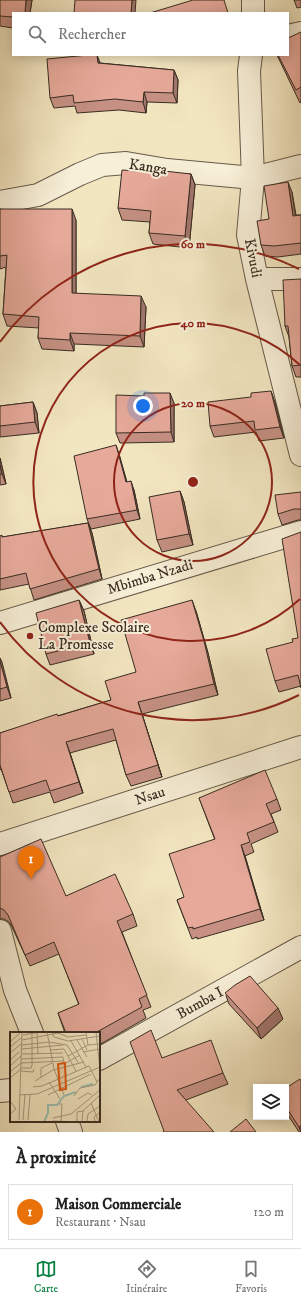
<!DOCTYPE html>
<html lang="fr">
<meta charset="utf-8">
<style>
body{margin:0;font-family:"IM FELL DW Pica",serif;background:#f2f2f2;color:#222}
.controls{position:absolute;right:12px;bottom:12px;display:grid;overflow:hidden;border-radius:0px;box-shadow:0 2px 10px #0003}
.controls button{width:36px;height:36px;display:grid;place-items:center;padding:0;border:0;border-bottom:1px solid #e0e0e0;background:#fff;color:#222;font:20px sans-serif}
.you{position:absolute;left:143px;top:406px;width:14px;height:14px;margin:-10px;border:3px solid #fff;border-radius:50%;background:#1a73e8;box-shadow:0 0 0 6px #1a73e833}
.badge{display:grid;place-items:center;width:26px;height:26px;border-radius:50%;background:#0b8043;color:#fff;font-size:13px;font-weight:700}
.pin{position:absolute;translate:-50% -33px;filter:drop-shadow(0 1px 2px #0008)}
.pin::after{content:'';position:absolute;top:21px;width:14px;height:12px;background:inherit;clip-path:polygon(0 0,100% 0,50% 100%)}
.list{margin:0;padding:0;list-style:none}
h2{display:flex;justify-content:space-between;align-items:center;height:52px;margin:0;padding:0 16px;font-size:17px}
h2 small{font-size:13px;font-weight:400;color:#767676}
.list li{display:grid;grid-template-columns:26px 1fr auto;gap:12px;align-items:center;box-sizing:border-box;height:56px;margin:0 8px 8px;padding:0 8px;border:1px solid #e0e0e0;border-radius:0px}
.list b{display:block;font-size:15px;white-space:nowrap}
.list p{margin:0;font-size:13px;white-space:nowrap;color:#767676}
.list em{font-size:13px;font-style:normal;color:#767676}
.icon{flex:none;width:22px;height:22px;fill:none;stroke:currentColor;stroke-width:2;stroke-linecap:round;stroke-linejoin:round}
.map{position:relative;flex:none;width:301px;height:1132px;overflow:hidden}
.search{position:absolute;background:#fff;box-shadow:0 2px 10px #0003;left:12px;right:12px;top:12px;height:44px;display:flex;align-items:center;gap:10px;box-sizing:border-box;padding:0 14px;border-radius:0px;color:#767676;font-size:15px}
.sheet{height:116px;background:#fff}
nav{display:flex;justify-content:space-around;align-items:center;box-sizing:border-box;height:56px;border-top:1px solid #e0e0e0;background:#fff;font-size:11px;color:#767676}
nav a{display:grid;justify-items:center;gap:2px}
nav .on{color:#0b8043}
.map>svg:first-child{display:block}
</style>
<div class="map">
<svg width="301" height="1132" viewBox="0 0 301 1132">
<rect width="100%" height="100%" fill="#f2e6c1"/>
<filter id="stains"><feTurbulence type="fractalNoise" baseFrequency=".005" numOctaves="4"/><feColorMatrix values="0 0 0 0 .2 0 0 0 0 .09 0 0 0 0 .02 0 0 0 .5 -.17"/></filter>
<radialGradient id="worn" r=".72"><stop offset=".6" stop-color="#630" stop-opacity="0"/><stop offset="1" stop-color="#630" stop-opacity=".3"/></radialGradient>
<g fill="none" stroke-linecap="round" stroke-linejoin="round">
<g stroke="#675a4a" stroke-width="24">
<path id="street" d="M253 13V0
M288 36 301 33
M251 55 249 71 253 178 248 235 257 279 301 455
M0 202 38 195 80 174 102 165 126 163 167 170 253 178 301 166
M257 279H301
M0 623 301 532
M0 844 301 747
M0 931 15 990 32 1033
M99 1059 301 947
M0 1091 11 1090
M67 1121 71 1132"/>
</g>
<use href="#street" stroke="#f7efd7" stroke-width="22"/>
</g>
<path fill="#c69184" stroke="#392c22" d="M0 0H32L30 13H13V28L0 26Z
M294 0H301V7L297 8Z
M301 32V102L300 103 277 55H288Z
M100 63 174 70 178 80 177 103 147 102 146 113 119 110 77 113 75 106 54 108 50 98Z
M155 172 191 174 195 185 189 248 153 244 149 233 150 222 122 220 118 208Z
M292 192 296 215H301V254L278 257 265 256 261 245 269 219Z
M0 209 76 220V294L146 307 144 347 74 344V351L42 349 38 338 39 328 7 326 3 314 6 267 0 269Z
M301 279V377H296L292 366 289 337 285 326Z
M144 396 174 403V442L120 443 116 433Z
M33 402 37 413 39 433 0 437V406Z
M275 402 284 438 259 441 256 432 214 437 210 426Z
M119 454 127 482 134 490 140 519 91 529 87 519Z
M0 458 6 484 0 485Z
M180 491 184 502 193 545 162 552 157 540Z
M301 492V520H298L282 525 278 514Z
M88 523 92 533 102 579 34 600 29 584 0 590V536L3 537Z
M79 600 84 611 94 654 50 665 46 654Z
M196 611 208 653 218 695 142 714 162 777 131 786 126 775 116 740 70 753 83 793 54 803 50 792 13 803 1 769 0 770V733L111 700 136 672Z
M298 638 301 686 279 692 275 681 293 642Z
M0 658 11 698 0 701Z
M199 798 277 799 281 810 271 814 278 832 251 844 254 852 245 856 264 920 197 939V937L192 939 177 900 184 897 215 840Z
M0 857 66 896 133 914 137 926 122 932 151 1007 143 1010 146 1018 99 1045V1033H65L58 1013 79 1005 59 954 30 966 12 927 9 922 4 919H0Z
M225 993 283 1019 261 1039 229 1004Z
M162 1058 223 1073 228 1084 186 1100 164 1131Z
M286 1088 301 1132H299L286 1112Z"/>
<path fill="#a1766c" stroke="#392c22" d="M26 0H32L30 13H25Z
M132 0H136L135 13H131Z
M97 55 101 65 98 63Z
M174 70 178 80 177 103 173 93Z
M144 92 147 102 146 113 143 102Z
M191 174 195 185 189 248 185 236Z
M288 182 292 192 297 226 293 216Z
M72 209 76 220V305L72 293Z
M141 296 146 307 144 347 140 336Z
M70 333 74 344V351L70 340Z
M271 391 275 402 284 438 280 427Z
M170 393 174 403V442L171 432Z
M33 402 37 413 39 433 35 422Z
M116 445 119 454 129 491 126 482Z
M0 458 1 462 6 484 2 474 0 465Z
M131 481 134 490 140 519 137 510Z
M180 491 184 502 193 545 189 534Z
M88 523 92 533 102 579 99 569Z
M79 600 84 611 94 654 90 643Z
M192 600 196 611 208 653 218 695 214 684Z
M0 658 2 662 11 698 7 687 0 661Z
M138 702 142 714 162 777 158 765Z
M66 742 70 753 83 793 79 782Z
M241 845 245 856 264 920 260 909Z
M278 1008 283 1019 261 1039 257 1028Z
M301 1126V1132L299 1127Z"/>
<path fill="#e6a99a" stroke="#392c22" d="M0 0H26L25 13H13V17L0 16Z
M75 0H132L131 13H74Z
M193 0H224L228 13H150Z
M301 32V87L296 90 278 55H288V38Z
M88 55H97L98 63 174 70 173 93 144 92 143 102 115 99 74 103 73 95 50 98 47 59Z
M122 170 155 172V170L191 174 185 236 149 233 151 211 118 208Z
M288 182 293 216 301 215V243L274 246 261 245 257 221 269 219 264 186Z
M0 209H72V293L141 296 140 336 70 333V340L38 338 39 317 3 314 7 255 0 256Z
M301 279V365L292 366 288 326H285L283 280Z
M271 391 280 427 255 430 254 421 210 426 208 402 251 397V393Z
M144 393H170L171 432 116 433V395L144 396Z
M33 402 35 422 0 426V406Z
M116 445 126 482 131 481 137 510 87 519 74 456Z
M0 465 2 474H0Z
M180 491 189 534 157 540 149 497Z
M301 492V509H294L278 514 275 495Z
M88 523 99 569 30 589 26 573 0 579V536L2 535V537Z
M301 532V688L298 675 275 681 266 649 293 642 292 639 298 638 282 539Z
M79 600 90 643 46 654 36 613Z
M192 600 204 641 214 684 138 702 158 765 126 775 113 729 66 742 79 782 50 791 46 780 9 792 0 765V733L57 714 58 716 111 700 105 681 136 672 121 620Z
M0 661 7 687 0 689Z
M265 770 277 799 266 804 274 822 247 833 250 842 241 845 260 909 193 929V927L188 928 177 900 184 897 169 854 215 839 199 798Z
M41 839 66 896 115 874 133 914 117 921 147 995 139 999 142 1007 95 1033H66L58 1013 79 1004 54 942 25 955 8 915 4 910 0 908V857Z
M250 976 278 1008 257 1028 225 993 235 985Z
M151 1030 162 1058 211 1040 223 1073 177 1090 214 1132H163L164 1131 130 1042Z
M300 1079 301 1081V1126L299 1127 286 1107V1088Z
M246 1119 256 1132H230Z"/>
<g fill="none" stroke="#8f2418" stroke-width="2">
<circle cx="193" cy="482" r="79"/>
<path d="M300 599A159 159 0 1 1 300 365"/>
<path d="M299 695A238 238 0 0 1 0 622M0 342A238 238 0 0 1 299 269"/>
</g>
<circle fill="#8f2418" stroke="#f7efd7" stroke-width="1.5" cx="30" cy="636" r="4"/>
<g text-anchor="middle" dominant-baseline="central" stroke-width="4" stroke-linejoin="round" paint-order="stroke">
<g font-size="15" fill="#392c22" stroke="#f7efd7">
<text transform="translate(148 167) rotate(9)">Kanga</text>
<text transform="translate(253 258) rotate(79)">Kivudi</text>
<text transform="translate(150 577) rotate(-17)">Mbimba Nzadi</text>
<text transform="translate(150 796) rotate(-18)">Nsau</text>
<text transform="translate(200 1003) rotate(-29)">Bumba I</text>
</g>
<g font-size="15" fill="#392c22" stroke="#f7efd7" text-anchor="start">
<text x="38" y="627">Complexe Scolaire<tspan x="38" dy="17">La Promesse</tspan></text>
</g>
</g>
<g transform="translate(10 1032)">
<rect width="90" height="90" fill="#f2e6c1"/>
<path fill="none" stroke="#9bc0b3" stroke-width="2" d="M71 55 83 52M34 90 38 81V73H47L54 64 66 60"/>
<path fill="none" stroke="#a89c81" stroke-width="1" d="M27 0 28 22M37 0 44 37 54 63M42 0 44 5 58 9 90 4M76 0 78 13M86 0 90 37M13 3 30 0M72 7 77 18M12 8 48 1 58 5 76 3M67 8 77 25M61 9 76 35M0 10 11 0M12 13 39 10 57 13 69 32M0 15 11 6M12 17 53 13M40 18 54 17 66 39M73 20 90 17M0 21 11 12M12 22 53 21M58 24 78 13 90 12M53 25 56 43M11 27 53 25M0 28 9 20M54 32 70 23M0 34 11 24M11 36H21L22 33V0M11 39 23 40 24 37M0 40 11 31 53 29M0 46 11 37M31 46V36L42 31M25 49 43 38 74 30M39 50 50 67M23 55 32 54 79 34 87 50M9 63 27 62 90 35M38 63 81 42M64 64 70 56 85 53 90 46M68 67 78 61 82 63M0 69 6 77 0 82M81 71 89 90M49 72H52L51 90M43 86 61 82 90 58M9 88 12 0M13 88 15 62M18 88 20 63M42 89 77 90M67 89V80L73 79M72 90 73 79 90 63M77 90 78 82 90 74M85 90 84 85 90 80"/>
<path fill="#df570d" fill-opacity="0.15" stroke="#df570d" stroke-width="2" d="M55 31 56 57 50 58 48 32Z"/>
<rect width="90" height="90" fill="none" stroke="#392c22" stroke-width="2"/>
</g>
<circle cx="193" cy="482" r="6" fill="#8f2418" stroke="#f7efd7" stroke-width="2"/>
<g font-size="12" text-anchor="middle" font-weight="bold" fill="#8f2418" stroke="#f7efd7" stroke-width="4" stroke-linejoin="round" paint-order="stroke">
<text x="193" y="248">60 m</text>
<text x="193" y="327">40 m</text>
<text x="193" y="407">20 m</text>
</g>
<rect width="100%" height="100%" filter="url(#stains)"/>
<rect width="100%" height="100%" fill="url(#worn)"/>
</svg>
<div class="controls">
<button><svg class="icon" aria-label="layers" viewBox="0 0 24 24"><path d="M12 4l9 5-9 5-9-5zM3 14l9 5 9-5"/></svg></button>
</div>
<div class="you"></div>
<div class="pin badge" style="left:31px;top:879px;background:#e8710a">1</div>
<div class="search"><svg class="icon" aria-label="search" viewBox="0 0 24 24"><circle cx="10" cy="10" r="6"/><path d="M15 15l6 6"/></svg>Rechercher</div>
</div>
<section class="sheet">
<h2>À proximité<small></small></h2>
<ul class="list">
<li><span class="badge" style="background:#e8710a">1</span><div><b>Maison Commerciale</b><p>Restaurant · Nsau</p></div><em>120 m</em></li>
</ul>
</section>
<nav>
<a class="on"><svg class="icon" aria-label="map" viewBox="0 0 24 24"><path d="M3 6l6-2 6 2 6-2v14l-6 2-6-2-6 2zM9 4v14M15 6v14"/></svg>Carte</a>
<a><svg class="icon" aria-label="directions" viewBox="0 0 24 24"><path d="M12 3l9 9-9 9-9-9zM9 14v-3h6M13 9l2 2-2 2"/></svg>Itinéraire</a>
<a><svg class="icon" aria-label="saved" viewBox="0 0 24 24"><path d="M7 4h10v16l-5-4-5 4z"/></svg>Favoris</a>
</nav>
